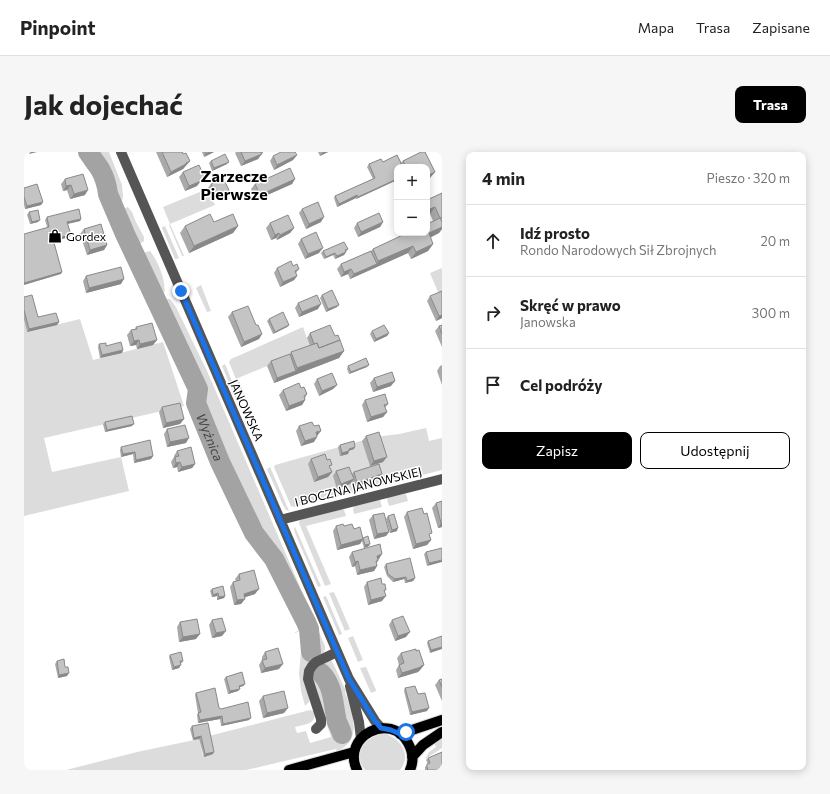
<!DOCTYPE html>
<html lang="pl">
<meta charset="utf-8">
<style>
body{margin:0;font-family:Commissioner,sans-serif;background:#f6f6f6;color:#222}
.controls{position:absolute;right:12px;top:12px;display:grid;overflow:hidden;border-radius:8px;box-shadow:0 2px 10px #0003}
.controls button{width:36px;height:36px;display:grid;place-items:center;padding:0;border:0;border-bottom:1px solid #e0e0e0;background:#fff;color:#222;font:20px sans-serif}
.stop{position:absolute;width:12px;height:12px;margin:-9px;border:3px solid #1a73e8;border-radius:50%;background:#fff}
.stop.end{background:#1a73e8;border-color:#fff;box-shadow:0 1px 4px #0008}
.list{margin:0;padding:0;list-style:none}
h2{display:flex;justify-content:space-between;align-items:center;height:52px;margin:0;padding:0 16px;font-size:17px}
h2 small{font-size:13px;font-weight:400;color:#767676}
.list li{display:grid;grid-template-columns:26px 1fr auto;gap:12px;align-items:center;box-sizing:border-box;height:72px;padding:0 16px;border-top:1px solid #e0e0e0}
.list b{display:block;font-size:15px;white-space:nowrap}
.list p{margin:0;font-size:13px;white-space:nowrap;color:#767676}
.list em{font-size:13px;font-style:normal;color:#767676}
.actions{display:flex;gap:8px;padding:12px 16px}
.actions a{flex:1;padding:9px 0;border:1px solid #000;border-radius:8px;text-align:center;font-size:14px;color:#000}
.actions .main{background:#000;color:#fff}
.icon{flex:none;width:22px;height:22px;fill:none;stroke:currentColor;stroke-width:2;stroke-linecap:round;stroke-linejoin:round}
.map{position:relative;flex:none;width:418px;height:618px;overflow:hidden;border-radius:8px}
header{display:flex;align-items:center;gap:24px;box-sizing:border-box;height:56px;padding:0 20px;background:#fff;border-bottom:1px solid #e0e0e0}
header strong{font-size:19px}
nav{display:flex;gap:22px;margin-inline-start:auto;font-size:14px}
.intro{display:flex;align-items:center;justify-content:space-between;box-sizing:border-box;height:96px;padding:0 24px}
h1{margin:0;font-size:28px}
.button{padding:10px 18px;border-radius:8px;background:#000;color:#fff;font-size:14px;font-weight:700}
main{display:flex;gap:24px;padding:0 24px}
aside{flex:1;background:#fff;border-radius:8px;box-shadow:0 2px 10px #0003}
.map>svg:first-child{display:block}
</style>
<header>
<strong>Pinpoint</strong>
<nav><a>Mapa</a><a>Trasa</a><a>Zapisane</a></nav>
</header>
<div class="intro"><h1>Jak dojechać</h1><a class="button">Trasa</a></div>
<main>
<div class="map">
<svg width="418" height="618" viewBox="0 0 418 618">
<rect width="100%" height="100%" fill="#fff"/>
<path fill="#dcdcdc" d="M63 0 77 22 82 35V41L88 53 83 55 67 13H65L60 1Z
M67 0H85L98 33 99 44 98 50 91 53 86 41 85 34 79 18Z
M183 37 191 53 146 72 160 104H158L145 73 146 72 139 55Z
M104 55 108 60 111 68 120 85V89L116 92 109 94 93 59Z
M90 60 105 96 100 97 86 62Z
M141 74 155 106 153 107H151L138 76V75Z
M126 99C134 109 143 130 140 143L133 146 113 103Z
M418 116V150L406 121Z
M177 133 187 159 183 160 172 136Z
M143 147H146L152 155 183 219 289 465 287 468 283 469 251 406 231 380 197 309 173 251 175 237 135 150Z
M56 167 69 208 139 190 160 254 20 286 28 320 97 305 105 339 0 364V168L3 180Z
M279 175 287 198 243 214 214 226 220 242H218L205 210 207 207Z
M201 212 214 244 211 245 198 214Z
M402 276 405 289 418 286V318L270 355 267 354 250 315 251 313 351 285 375 282Z
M246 315 265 359 262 358 259 353 243 317Z
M381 342H382L384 349 365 354 363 347 364 345Z
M355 348H356L358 355 330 362 329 357 330 354Z
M318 357 320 358 322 364 282 374 307 432 301 434 275 371 276 368Z
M271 375 297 434 294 435 271 381 270 376Z
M310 440 326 477 321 479 305 441Z
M302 444 318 482 315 483 299 445Z
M291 473H292L301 494C302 502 296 503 290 507L285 550 281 554 277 539 275 521 279 478 271 481V480Z
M329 484 339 508 334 510 324 486Z
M307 508 309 511 322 539 321 540C328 560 340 588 313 599L312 597 222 618H42L113 600 175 587 179 604 185 584 286 558 291 560C291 573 282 572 271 575L273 581 282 579 286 591 307 585 287 526 290 516Z
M342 515 352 538V539L347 541 336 516Z
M361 582C377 587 388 603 376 618H341C328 602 342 583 361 582Z
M418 586V596L401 607 405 600 412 595 410 590Z"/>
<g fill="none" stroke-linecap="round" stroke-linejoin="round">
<g stroke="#a3a3a3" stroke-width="20">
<path id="s1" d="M64 0C68 6 72 11 76 17 80 24 83 33 84 42L101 82 174 237 172 251 196 310 230 381 250 407 282 470 285 477 287 500"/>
<path d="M297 521C310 534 309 553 313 570 315 574 317 578 318 582"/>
</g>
<g stroke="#dbdbdb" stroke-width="12">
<path id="major" d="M376 582 418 568
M388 605 399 593 418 580
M265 618 330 600
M333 618C317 584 367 559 384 591 389 600 390 609 386 618"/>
</g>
<path stroke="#555" stroke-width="10" d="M97 0 325 527 351 569 357 576
M256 368 418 327
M326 534 335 570 337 587
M292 577 297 572V567L284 527 285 519 288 514 292 510 313 500"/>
<use href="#major" stroke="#000" stroke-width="10"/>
</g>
<path fill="#a9a9a9" d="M132 0H160L158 1 166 9 159 17 143 25Z
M178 0H190L180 5Z
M212 0H239L234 7 217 14 211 1Z
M294 0H304L296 4Z
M397 0H401L411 20 405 27 403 28V15H373V28L332 47V46L313 55 310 46 311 44 349 27 343 15 345 12 357 7 359 10 373 3 377 11 379 9Z
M273 3 269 8 250 18 246 9 249 4Z
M187 9 203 12 188 19 185 11Z
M159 20 173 34 161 39 155 25Z
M41 27 61 43 46 47 43 38 39 39 37 32Z
M271 27 268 32 232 48 227 37 231 32Z
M187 32 201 43 189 49 183 37Z
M0 36 19 50 17 53 1 57 0 53Z
M418 41V77L415 81 406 85 409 92 404 99 387 107 384 101 326 127 324 122 317 125 313 117 317 112 347 99 349 97 409 69 406 62 403 63V48Z
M278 57 297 70 282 77 275 61Z
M5 60 14 70 6 72 3 63Z
M373 63V74L370 68Z
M23 65 57 67 56 69 44 72 47 83 45 85 30 89 37 122 21 68Z
M190 70 214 74 209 81 165 101 156 81 161 74Z
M359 70 356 75 334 85 330 76 333 71Z
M246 71 270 76 266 81 253 88 252 86 247 88 242 76Z
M60 77 83 93 80 98 63 103 56 82Z
M277 87 295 101 281 107 274 92Z
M324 97 320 103 311 107 309 103 300 107 297 101 299 99Z
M269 114 275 117 272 121 273 124 270 128 256 135 250 121 253 116Z
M62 124 97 132 62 141 59 129Z
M298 143 313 155 302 160 296 146Z
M406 144 418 166 412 169 403 149Z
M0 145 14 165 35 170 33 173 3 180 0 168Z
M274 151 294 157 275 165 271 156Z
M208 160 232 173 238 182 235 187 217 195 204 165Z
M245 167 265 173 263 175 249 182 243 169Z
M418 173V195L411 179 415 174Z
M112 175 133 188 129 193 113 197 112 193 106 194 103 183 107 178 111 177Z
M348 179 365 181 363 184 350 190 346 182Z
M286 181 311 184 320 199 315 206 250 231 243 214 247 209 266 202 267 200 286 194 283 186Z
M75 192 82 194 99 198 98 201 76 206 74 195Z
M418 213V233L413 219 416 214Z
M324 214 343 215 325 222 323 217Z
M350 226 367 234 349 240 346 231Z
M293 227 313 233 309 237 295 244 290 232Z
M277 236 283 242 281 246V248L278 253 262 259 255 243 259 238Z
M341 248 364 252 361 256 363 260 359 265 343 270 338 253Z
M138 255 160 267 156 272 139 276 135 260Z
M81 270 108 274 81 280 79 272Z
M275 274 290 290 277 294 272 279Z
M143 277 162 291 143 295 140 282Z
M342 284 359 310 346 314 338 289Z
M316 293 330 297 325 299 324 302 316 304 314 295Z
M97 295 129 304 127 307 110 311 109 302 97 305 96 298Z
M153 299 171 312 168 316 154 320 153 315 149 316 147 310 150 305V304Z
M287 307 303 308 308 320 304 325 290 330 284 312Z
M312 319 328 322 330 320 355 327 330 336 328 330 326 332 313 337 309 324Z
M418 349V375L414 376 408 356 412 351Z
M383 360 406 385 407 388 403 393 389 397 380 365Z
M349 363 365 380 362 384 350 387 345 368Z
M364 364 373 379 366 381 362 367Z
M312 374H320L330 377 339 386 345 394 340 396 338 389 336 392 313 398 309 379Z
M418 396 403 414 400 402 402 400Z
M328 400 355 407 354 408V409L352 411 353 414 350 419 333 423 331 414 328 415 325 405Z
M362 412 391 426 389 429 381 431 380 427 369 430 363 424 360 415Z
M215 422 231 442 220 445 221 447 217 452 210 453 206 435 209 430 212 429 211 427Z
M343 430 358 432 360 440 358 449 344 453 340 435Z
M188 437 201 444 200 446 193 448V444L188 445 186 439Z
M188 468 198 484 188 486 185 473Z
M368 468 382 485 371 489 365 473Z
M156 470 172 487 155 490 153 475Z
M418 484 406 501 403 491 404 489Z
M392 499 400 513 396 518 394 520 374 526 372 518 375 513 373 506 377 501Z
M241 500 255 517 237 521 235 513 238 508V505Z
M146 503 159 509 158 511H157L155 516 148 518 145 505Z
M33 509 41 515 43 524 34 526 31 512Z
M202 525 221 532 219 534 216 535 214 539 204 542 200 527Z
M418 527V549L411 533 415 528Z
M381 536 394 542 403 559 386 563 380 539Z
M172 541 195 556 225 568 197 574 196 567 174 571 173 563 174 561 171 543Z
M239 544 260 561 239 566 235 549Z
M184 571 189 602 180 605 175 587 169 588 166 577 168 574Z
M404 606 418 618H401V615L404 612 402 608Z"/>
<path fill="#898989" d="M6 0H13L5 2Z
M186 0H190L180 5 182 2Z
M236 0H239L234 7 217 14 221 9Z
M299 0H304L296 4Z
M273 3 269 8 250 18 253 13Z
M166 9 159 17 143 25 147 20Z
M205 10 203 12 188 19 190 16Z
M411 20 405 27 403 28V24Z
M271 27 268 32 232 48 236 43Z
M373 27V28L332 47 334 45Z
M177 29 173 34 161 39 165 34Z
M47 33 43 38 39 39 42 34Z
M64 38 61 43 46 47 50 42Z
M205 38 201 43 189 49 193 44Z
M333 43 332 46 313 55 315 52Z
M19 50 17 53 1 57 3 54Z
M411 55 406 62 403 63V58Z
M300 65 297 70 282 77 285 72Z
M57 67 56 69 42 72 43 70Z
M16 68 14 70 6 72 8 70Z
M359 70 356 75 334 85 337 80Z
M214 74 209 81 165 101 170 94Z
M418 75V77L415 81 400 89 405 81Z
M270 76 266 81 253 88 256 83Z
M255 81 252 86 247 88 251 83Z
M47 83 45 85 28 90 29 87Z
M409 92 404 99 387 107 392 100Z
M83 93 80 98 63 103 66 98Z
M389 94 384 101 326 127 330 122 353 112 354 109Z
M299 96 295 101 281 107 284 102Z
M322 100 320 103 311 107 313 104Z
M311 101 309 103 300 107 302 105Z
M327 117 324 122 317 125 320 120Z
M38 120 37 122 0 133V131Z
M273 124 270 128 256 135 259 130Z
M100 127 97 132 62 141 65 136Z
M297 152 294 157 275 165 278 160Z
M315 153 313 155 302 160 304 157Z
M418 163V166L412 169 415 164Z
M35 170 33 173 3 180 5 177Z
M265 173 263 175 249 182 251 180Z
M365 181 363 184 350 190 352 187Z
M238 182 235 187 217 195 220 190Z
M115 188 112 193 106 194 110 189Z
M133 188 129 193 113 197 116 192Z
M99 198 98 201 76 206 78 203Z
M320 199 315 206 250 231 253 226 272 219 273 216Z
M345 213 343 215 325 222 327 220Z
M371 229 367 234 349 240 353 235Z
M313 233 309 237 295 244 298 239Z
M281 248 278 253 262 259 265 254Z
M363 260 359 265 343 270 347 265Z
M160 267 156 272 139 276 142 271Z
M110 272 108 274 81 280 83 278Z
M297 279 293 284 292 280Z
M293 285 290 290 277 294 281 289Z
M165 286 162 291 143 295 146 290Z
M331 295 330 297 323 299 325 297Z
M325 299 324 302 316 304 318 301Z
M111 300 109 302 97 305 99 302Z
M129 304 127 307 110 311 112 308Z
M363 305 359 310 346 314 350 309Z
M156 310 153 315 149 316 152 311Z
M171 312 168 316 154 320 158 315Z
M308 320 304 325 290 330 294 325Z
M358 322 355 327 330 336 333 331Z
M330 327 326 332 313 337 317 332Z
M417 371H418V375L414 376Z
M374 376 373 379 366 381 368 378Z
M365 380 362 384 350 387 353 382Z
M339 387 336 392 313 398 317 393Z
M407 388 403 393 389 397 392 392Z
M346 392 345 394 340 396 341 393Z
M358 402 355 407 349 409 353 404Z
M418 408V410L403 414 405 411Z
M334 409 331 414 328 415 331 410Z
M353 414 350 419 333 423 336 418Z
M382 425 380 427 369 430 371 427Z
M391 426 389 429 381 431 383 429Z
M235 437 231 442 216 447 220 442Z
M194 441 193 444 188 445 189 443Z
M201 444 200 446 193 448 195 445Z
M362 444 358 449 344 453 347 448Z
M221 447 217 452 210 453 213 448Z
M202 479 198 484 188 486 192 481Z
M386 480 382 485 371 489 374 484Z
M176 482 172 487 155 490 159 485Z
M418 495V497L406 501 407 498Z
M259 512 255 517 237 521 241 516Z
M157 513 155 516 148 518 150 515Z
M400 513 396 518 394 520 374 526 378 521Z
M45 521 43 524 34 526 35 523Z
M221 532 219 534 213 536 215 534Z
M216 537 214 539 204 542 206 539Z
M264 556 260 561 239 566 243 561Z
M405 556 403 559 386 563 388 560Z
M198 564 196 567 174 571 176 568Z
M227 566 225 568 197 574 199 572Z
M177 584 175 587 169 588 170 586Z
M190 600 189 602 180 605 181 602Z"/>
<path fill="#c4c4c4" stroke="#898989" d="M138 0H158L159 2 162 1 166 9 162 11V12L147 20Z
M181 0H186L182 2Z
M217 0H237L238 2 221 9Z
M257 0H271L273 3 253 13 249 4Z
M397 0H401L411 20 403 24V15H382L379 9Z
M201 2 205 10 190 16 187 9Z
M373 3 377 11 376 14V15H373V27L334 45 333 43 315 52 311 44 351 26 345 12 357 7 359 10Z
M175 13 180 24 177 29 165 34 159 20Z
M266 16 271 27 236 43 231 32Z
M59 22 64 38 50 42 47 33 42 34 41 27Z
M199 26 205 38 193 44 187 32Z
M13 32 19 50 3 54 0 45V36Z
M418 41V65L416 66 418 70V75L405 81 409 92 392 100 389 94 354 109 349 97 383 81H403V72L416 66 411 55 403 58V48Z
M294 50 300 65 285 72 278 57Z
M55 57 57 67 43 70 47 83 29 87 38 120 0 131V82L25 75 23 65Z
M14 58 16 68 8 70 5 60Z
M355 61 359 70 337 80 333 71Z
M186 62 190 70 209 62 214 74 170 94 161 74Z
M264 63 270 76 256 83 255 81 251 83 246 71Z
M77 72 83 93 66 98 60 77Z
M292 80 299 96 284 102 277 87Z
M320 90 324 97 321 98 322 100 313 104 311 101 302 105 299 99Z
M347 99 353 112 330 122 327 117 320 120 317 112Z
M267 109 269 114 273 112 275 117 271 119 273 124 259 130 253 116Z
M97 115 100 127 65 136 62 124Z
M308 138 315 153 304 157 298 143Z
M418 139V163L415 164 406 144Z
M8 143 14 165 32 161 35 170 5 177 0 158V145Z
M293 143 297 152 278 160 274 151Z
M224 154 232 173H234L238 182 220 190 208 160Z
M259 160 265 173 251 180 245 167Z
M128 171 133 188 116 192 115 188 110 189 107 178 113 177 112 175Z
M306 173 311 184 314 183 316 188 295 196 293 191 290 192 286 181Z
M360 173 365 181 352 187 348 179Z
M418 173V182L415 174Z
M316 188 320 199 273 216 267 200 293 191 295 196Z
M97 190 99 198 78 203 75 192 82 191V194Z
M266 202 272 219 253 226 247 209Z
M342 206 345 213 327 220 324 214Z
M368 220 371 229 353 235 350 226Z
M308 221 313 233 298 239 293 227Z
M275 231 277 236 280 235 283 242 280 244 281 248 265 254 259 238Z
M361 242 364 252 360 253 363 260 347 265 341 248Z
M156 251 160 267 142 271 138 255Z
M108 264 110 272 83 278 81 270Z
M288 270 290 274 295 273 297 279 292 280 293 285 281 289 275 274Z
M161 273 165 286 146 290 143 277Z
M355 280 363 305 350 309 342 284Z
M126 288 129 304 112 308 111 300 99 302 97 295Z
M330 289 331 295 325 297V299L318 301 316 293Z
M167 295 171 312 158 315 156 310 152 311 151 305 155 304 153 299Z
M301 302 303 308 306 307 308 313 305 314 308 320 294 325 287 307Z
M355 312 358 322 333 331 330 320Z
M325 315 330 327 317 332 312 319Z
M418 349V371H417L412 351Z
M398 356 400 362 403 361 408 381 405 382 407 388 392 392 383 360Z
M360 361 365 380 353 382 349 363Z
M370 362 374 376 368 378 364 364Z
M319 372 320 374 328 372 330 377 336 375 339 387 317 393 312 374Z
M344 384 346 392 341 393 339 386Z
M356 392 358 402 353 404 354 409H352L353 414 336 418 334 409 331 410 328 400Z
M418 396V408L405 411 402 400Z
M386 406 391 426 383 429 382 425 371 427 364 422 362 412Z
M230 418 235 437 220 442 221 447 213 448 209 430 216 428 215 422Z
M357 426 358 432H361L362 438H360L362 444 347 448 343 430Z
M199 434 201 444 195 445 194 441 189 443 188 437Z
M379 464 386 480 374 484 368 468Z
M198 466 202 479 192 481 188 468Z
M173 467 176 482 159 485 156 470Z
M418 484V495L407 498 404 489Z
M254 496 259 512 241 516 238 508 243 507 241 500Z
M392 497V499L395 498 400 513 397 514V515L378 521 375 513 380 511 377 501Z
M157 500 159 509H156L157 513 150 515 146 503Z
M40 507 41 515H44L45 521 35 523 33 509Z
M218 520 221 532 215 534 216 537 206 539 202 525Z
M418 527V535L415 528Z
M391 534 394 542 401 541 405 556 388 560 381 536Z
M191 536 195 556 197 557 224 550 227 566 199 572 198 564 176 568 174 561 177 560 172 541Z
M260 539 264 556 243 561 239 544Z
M184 571 190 600 181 602 177 584 170 586 168 574Z
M418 600V618H404L403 615V612L406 611 404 606Z"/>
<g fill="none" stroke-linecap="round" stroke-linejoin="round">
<path stroke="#1a73e8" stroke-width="5" d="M157 139 325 527 351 569 357 576 367 578 376 582 382 580"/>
</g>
<defs>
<g id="shop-bare" transform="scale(1.08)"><path d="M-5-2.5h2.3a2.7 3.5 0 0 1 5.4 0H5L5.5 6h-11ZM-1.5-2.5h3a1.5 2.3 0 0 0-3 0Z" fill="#000" stroke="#fff" stroke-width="2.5" paint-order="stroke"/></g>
</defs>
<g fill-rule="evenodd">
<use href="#shop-bare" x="31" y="84"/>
</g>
<g text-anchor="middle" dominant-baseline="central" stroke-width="3" stroke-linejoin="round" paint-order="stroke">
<g font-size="12" fill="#000" stroke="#fff" text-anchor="start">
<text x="42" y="84">Gordex</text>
</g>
<g font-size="12" fill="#000" stroke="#fff">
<text transform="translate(223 258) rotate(66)">JANOWSKA</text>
<text transform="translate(334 334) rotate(-14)">I BOCZNA JANOWSKIEJ</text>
</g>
<g font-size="13" font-style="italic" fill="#444" stroke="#fff">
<text stroke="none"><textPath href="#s1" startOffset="313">Wyżnica</textPath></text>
</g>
<g font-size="16" font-weight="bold" fill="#000" stroke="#fff">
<text x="210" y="23">Zarzecze<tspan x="210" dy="18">Pierwsze</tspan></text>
</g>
</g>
</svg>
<div class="controls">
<button>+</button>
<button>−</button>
</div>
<div class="stop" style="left:382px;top:580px"></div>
<div class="stop end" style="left:157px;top:139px"></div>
</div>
<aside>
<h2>4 min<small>Pieszo · 320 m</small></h2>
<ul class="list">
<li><svg class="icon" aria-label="ahead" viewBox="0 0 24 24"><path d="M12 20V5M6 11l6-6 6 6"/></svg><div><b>Idź prosto</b><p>Rondo Narodowych Sił Zbrojnych</p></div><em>20 m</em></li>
<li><svg class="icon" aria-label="right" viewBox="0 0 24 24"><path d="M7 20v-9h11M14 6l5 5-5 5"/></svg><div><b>Skręć w prawo</b><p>Janowska</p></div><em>300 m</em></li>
<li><svg class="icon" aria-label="arrive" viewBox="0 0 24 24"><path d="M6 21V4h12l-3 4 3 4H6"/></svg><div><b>Cel podróży</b></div></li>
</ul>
<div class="actions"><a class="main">Zapisz</a><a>Udostępnij</a></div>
</aside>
</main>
